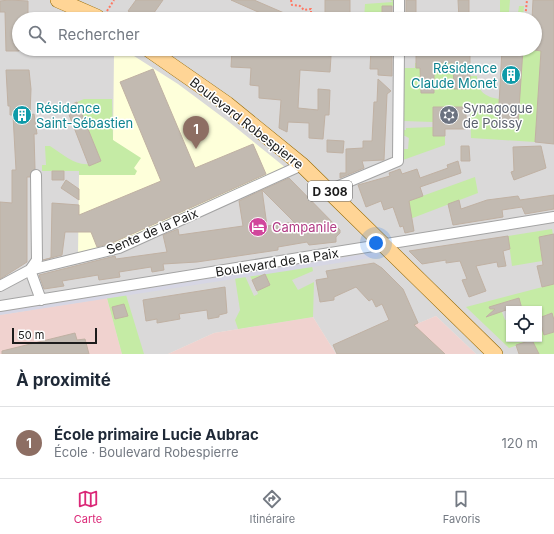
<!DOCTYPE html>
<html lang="fr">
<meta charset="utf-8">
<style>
body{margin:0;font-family:Inter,sans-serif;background:#f2f2f3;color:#1f2937}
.controls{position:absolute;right:12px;bottom:12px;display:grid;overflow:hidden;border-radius:0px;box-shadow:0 1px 3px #0004}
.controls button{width:36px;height:36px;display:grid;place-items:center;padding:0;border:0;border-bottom:1px solid #e0e1e3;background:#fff;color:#1f2937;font:20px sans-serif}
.scale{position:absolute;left:12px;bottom:10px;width:85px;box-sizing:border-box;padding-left:4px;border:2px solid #1c1c1c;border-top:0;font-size:11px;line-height:14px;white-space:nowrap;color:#1c1c1c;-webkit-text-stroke:3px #fff;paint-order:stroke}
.you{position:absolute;left:376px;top:243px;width:14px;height:14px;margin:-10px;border:3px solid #fff;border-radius:50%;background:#1a73e8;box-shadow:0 0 0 6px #1a73e833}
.badge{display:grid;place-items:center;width:26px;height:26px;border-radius:50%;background:#db2777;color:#fff;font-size:13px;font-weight:700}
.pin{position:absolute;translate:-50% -33px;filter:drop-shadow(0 1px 2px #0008)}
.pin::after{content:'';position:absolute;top:21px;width:14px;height:12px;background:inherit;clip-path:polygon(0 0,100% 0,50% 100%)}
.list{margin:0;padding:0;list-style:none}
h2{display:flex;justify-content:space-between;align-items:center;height:52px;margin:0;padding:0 16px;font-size:17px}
h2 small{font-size:13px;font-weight:400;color:#747a83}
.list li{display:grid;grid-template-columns:26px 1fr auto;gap:12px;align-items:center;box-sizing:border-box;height:72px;padding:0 16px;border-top:1px solid #e0e1e3}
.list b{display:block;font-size:15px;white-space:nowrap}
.list p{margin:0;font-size:13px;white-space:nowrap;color:#747a83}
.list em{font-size:13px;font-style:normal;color:#747a83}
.icon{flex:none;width:22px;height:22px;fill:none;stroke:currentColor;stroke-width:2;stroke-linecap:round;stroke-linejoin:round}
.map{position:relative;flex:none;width:554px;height:354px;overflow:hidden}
.search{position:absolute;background:#fff;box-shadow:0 1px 3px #0004;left:12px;right:12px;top:12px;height:44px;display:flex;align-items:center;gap:10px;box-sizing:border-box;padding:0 14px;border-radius:22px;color:#747a83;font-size:15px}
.sheet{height:124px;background:#fff}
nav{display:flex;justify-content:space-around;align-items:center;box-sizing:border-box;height:56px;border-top:1px solid #e0e1e3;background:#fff;font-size:11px;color:#747a83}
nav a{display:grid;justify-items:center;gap:2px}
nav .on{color:#db2777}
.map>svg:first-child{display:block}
</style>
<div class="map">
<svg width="554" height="354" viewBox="0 0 554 354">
<rect width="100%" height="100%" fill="#eeeae1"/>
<path fill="#dad9d9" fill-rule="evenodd" d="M0 0H554V354H476L436 316 345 354H336L313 317 214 333 168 354H122L107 298 0 315ZM19 19H535V49H19ZM509 309H539V339H509Z"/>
<path fill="#f0d2cf" d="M107 298 122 354H0V315Z
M436 316 476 354H345L390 335Z
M313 317 336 354H168L214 333Z"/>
<path fill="#feffda" d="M116 49H123L178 84 229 122 286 168 115 246 78 256 79 175H135L134 168 113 140 114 54Z"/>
<path fill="#c5eba5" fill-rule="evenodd" d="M390 0H398L397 16H393V6H382V19H364L365 4 393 2Z
M500 0H510L509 12 518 13 519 6H524L523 19 500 18Z
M523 49 541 51 535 142 471 138 470 107H433V122L403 121 404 68H415V63H470V76H477C477 91 485 97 499 99L498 122 518 124ZM420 68H434V93H421ZM453 77H470V89H454Z
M84 99H112L113 140 141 158 134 168 137 171 135 175H79V171H42V165H46L45 146H50C69 158 78 170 101 161L77 102Z
M433 127V136H445V145L403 160 404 149H408L409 138 403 135V130H406V128Z
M475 177 478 193 410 219 403 203Z
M552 229 553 235 539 237 541 252 548 251 554 259 512 266 508 236Z
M312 266 313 271 292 280 298 290 314 282 313 317 238 329 235 320 240 310 235 278 245 276 254 296 258 294 257 291 270 284 265 274 252 280 250 276Z
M554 284V320L551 313 539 318V309H523L518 298 499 304 505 320 509 319V339H539V320L543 331H545L546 334 554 332V354H539L532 347 530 341 509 348 466 307Z
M126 295 144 354H122L107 298Z"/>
<path fill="#d6d6e4" d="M371 253 379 254 377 257 0 315V312Z"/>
<path fill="#c2bab1" stroke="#c0b1a3" d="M9 0 28 1V19H19V51H6L5 12H0V1Z
M136 0H163L151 17 150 16 147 19H140L128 11Z
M231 0H254L298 19H274Z
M325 0H350V19H325Z
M406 0H416V19H406Z
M458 0H469V19H459Z
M533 0H554V144L535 142 541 51 535 50V19H532Z
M382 6H392V19H382Z
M232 49H301V51L321 52 324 55 331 56 330 72 300 70 298 108 318 110V89L330 90 329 115H325L323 139 309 138V123L288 122 287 132 279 128 281 100 259 98V86L250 85 251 68 231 67Z
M371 49H392V76L378 75V69H370Z
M416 49H424V53H459V49H470V89H454L453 63H434V93H421L420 68H416Z
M502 49H523L518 124 498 122Z
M153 69 195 168 253 144 266 174 112 243 97 247 91 232H65L62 255 43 260 51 258 52 203 79 205V215L161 181 120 82Z
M6 70H29L31 89 30 115 34 114 37 134H34L35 169 31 172 30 177H27V262L0 279V202L12 203V170H16L13 115H10V106H8Z
M378 79 391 91 387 94 384 160 362 161 364 168 340 178V173H346V149L363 148V141H372L374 102H377Z
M77 102 101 161 89 166 66 107Z
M433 107H466V129H445V136H433Z
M327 140 344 141 343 153 327 152Z
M461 146H469L470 161H461Z
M541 146 546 168 514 180 511 172 514 171 513 147Z
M458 161 461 173 420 187 423 196 409 201 414 231 405 233 403 226 400 227 393 207 384 210 381 201 366 207 358 185 390 176 389 173 400 169 402 174 417 169 420 178 448 168 447 165Z
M52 171H64V180H52Z
M289 178 340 230V233L336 237V242L309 245 307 242 278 247V250L197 262 163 264 164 270 152 272 151 267 119 272 120 277 99 280 98 275 62 281 64 286 44 289 39 275 115 256 116 259 167 252 163 235 178 229 179 235 243 226 239 201 262 190 267 226 294 222 262 190Z
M66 180 79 189V200L61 188Z
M554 195V209L525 214 522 207 502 210 503 217 453 225 448 204 459 200 461 209 487 200 518 196 520 200Z
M554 234V284L542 287 537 266 543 265 539 237Z
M508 236 510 249 503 251 506 266 498 267 497 262 476 266 486 291 469 297 462 280 467 279 460 261 446 263V260L422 264 409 251Z
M374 263 382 268 403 289 418 323 414 325 445 354H337L333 345 389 320 382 304 376 307 372 299 369 301 356 287 334 297V300L320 302 316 280 328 278 326 271Z
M265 274 270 285 257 291 252 280Z
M225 287 227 313 219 315V317L208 319 207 310 179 314 180 319 157 323V319L146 321 143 300Z
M519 298 522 309H509L486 317 495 309H490L489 307Z
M124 304 128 316 115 319 112 307Z
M552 313 554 320V332L544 335 539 318Z
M75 333 77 340 85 339 89 354H2V351Z
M532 340 539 354H519L516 345Z"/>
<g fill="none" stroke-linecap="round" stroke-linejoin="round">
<g stroke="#a3a3a3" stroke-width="12">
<path id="street" d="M399 19V0
M36 175 37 260 30 270 41 300
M329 190 398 161 399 49
M0 286 30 270 119 248 302 165
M0 306 554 217"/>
</g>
<g stroke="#956800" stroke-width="16">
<path id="primary" d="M58 0 97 17
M148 49 227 104 302 165 495 354"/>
</g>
<path stroke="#ff7762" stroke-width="2" stroke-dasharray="2 2" stroke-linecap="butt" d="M291 0 292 5 300 6 304 10 311 9V19
M107 11 114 0
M525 19 527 0"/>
<use href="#street" stroke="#fff" stroke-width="10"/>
<use href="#primary" stroke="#ffd596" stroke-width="15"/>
</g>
<defs>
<g id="building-disc" transform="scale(1)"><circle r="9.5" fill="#0f9aa8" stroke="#fff"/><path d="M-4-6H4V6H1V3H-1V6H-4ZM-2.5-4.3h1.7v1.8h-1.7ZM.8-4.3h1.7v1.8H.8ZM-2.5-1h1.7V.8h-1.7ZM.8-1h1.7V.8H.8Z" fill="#fff"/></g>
<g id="synagogue-disc" transform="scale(1)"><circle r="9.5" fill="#6b7280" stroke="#fff"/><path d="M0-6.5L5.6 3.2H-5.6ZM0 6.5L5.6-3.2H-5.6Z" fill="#fff"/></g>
<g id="hotel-disc" transform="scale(1)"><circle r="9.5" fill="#d1479c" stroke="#fff"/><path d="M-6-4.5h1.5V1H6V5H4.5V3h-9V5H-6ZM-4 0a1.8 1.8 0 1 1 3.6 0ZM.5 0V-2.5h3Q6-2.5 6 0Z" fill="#fff"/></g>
</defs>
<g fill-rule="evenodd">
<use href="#building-disc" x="511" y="75"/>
<use href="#building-disc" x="22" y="115"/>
<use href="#synagogue-disc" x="449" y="115"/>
<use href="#hotel-disc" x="258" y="227"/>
</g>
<g text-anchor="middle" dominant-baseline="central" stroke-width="3" stroke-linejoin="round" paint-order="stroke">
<rect fill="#fff" stroke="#606060" stroke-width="1" x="308" y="181" width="44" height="20" rx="3"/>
<g font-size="12" font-weight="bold" fill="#1c1c1c">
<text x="330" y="191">D 308</text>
</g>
<g font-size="13" fill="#0d838f" stroke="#fff" text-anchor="end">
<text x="497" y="68">Résidence<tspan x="497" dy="15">Claude Monet</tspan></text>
<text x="36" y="108" text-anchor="start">Résidence<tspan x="36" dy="15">Saint-Sébastien</tspan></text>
</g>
<g font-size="13" fill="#5b616d" stroke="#fff" text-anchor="start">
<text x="463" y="108">Synagogue<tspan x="463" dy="15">de Poissy</tspan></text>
</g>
<g font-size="13" fill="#1c1c1c" stroke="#fff">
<text transform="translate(247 123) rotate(38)">Boulevard Robespierre</text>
<text transform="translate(152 231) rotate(-23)">Sente de la Paix</text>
<text transform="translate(277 262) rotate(-9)">Boulevard de la Paix</text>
</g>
<g font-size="13" fill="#b23c85" stroke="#fff" text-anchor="start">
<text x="272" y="227">Campanile</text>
</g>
</g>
</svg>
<div class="controls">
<button><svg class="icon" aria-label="locate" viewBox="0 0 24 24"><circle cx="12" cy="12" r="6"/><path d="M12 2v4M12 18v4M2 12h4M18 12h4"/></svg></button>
</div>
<div class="scale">50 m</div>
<div class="you"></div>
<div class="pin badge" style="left:196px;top:149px;background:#8d6e63">1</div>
<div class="search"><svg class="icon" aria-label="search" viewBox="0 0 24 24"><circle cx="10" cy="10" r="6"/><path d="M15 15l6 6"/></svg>Rechercher</div>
</div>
<section class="sheet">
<h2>À proximité<small></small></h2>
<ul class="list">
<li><span class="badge" style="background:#8d6e63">1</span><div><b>École primaire Lucie Aubrac</b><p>École · Boulevard Robespierre</p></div><em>120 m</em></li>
</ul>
</section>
<nav>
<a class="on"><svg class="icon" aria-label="map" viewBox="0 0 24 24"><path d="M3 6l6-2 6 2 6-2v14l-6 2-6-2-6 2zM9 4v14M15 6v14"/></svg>Carte</a>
<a><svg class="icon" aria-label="directions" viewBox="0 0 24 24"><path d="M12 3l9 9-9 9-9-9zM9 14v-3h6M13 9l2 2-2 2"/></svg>Itinéraire</a>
<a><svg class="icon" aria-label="saved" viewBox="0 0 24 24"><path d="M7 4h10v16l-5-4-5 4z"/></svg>Favoris</a>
</nav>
